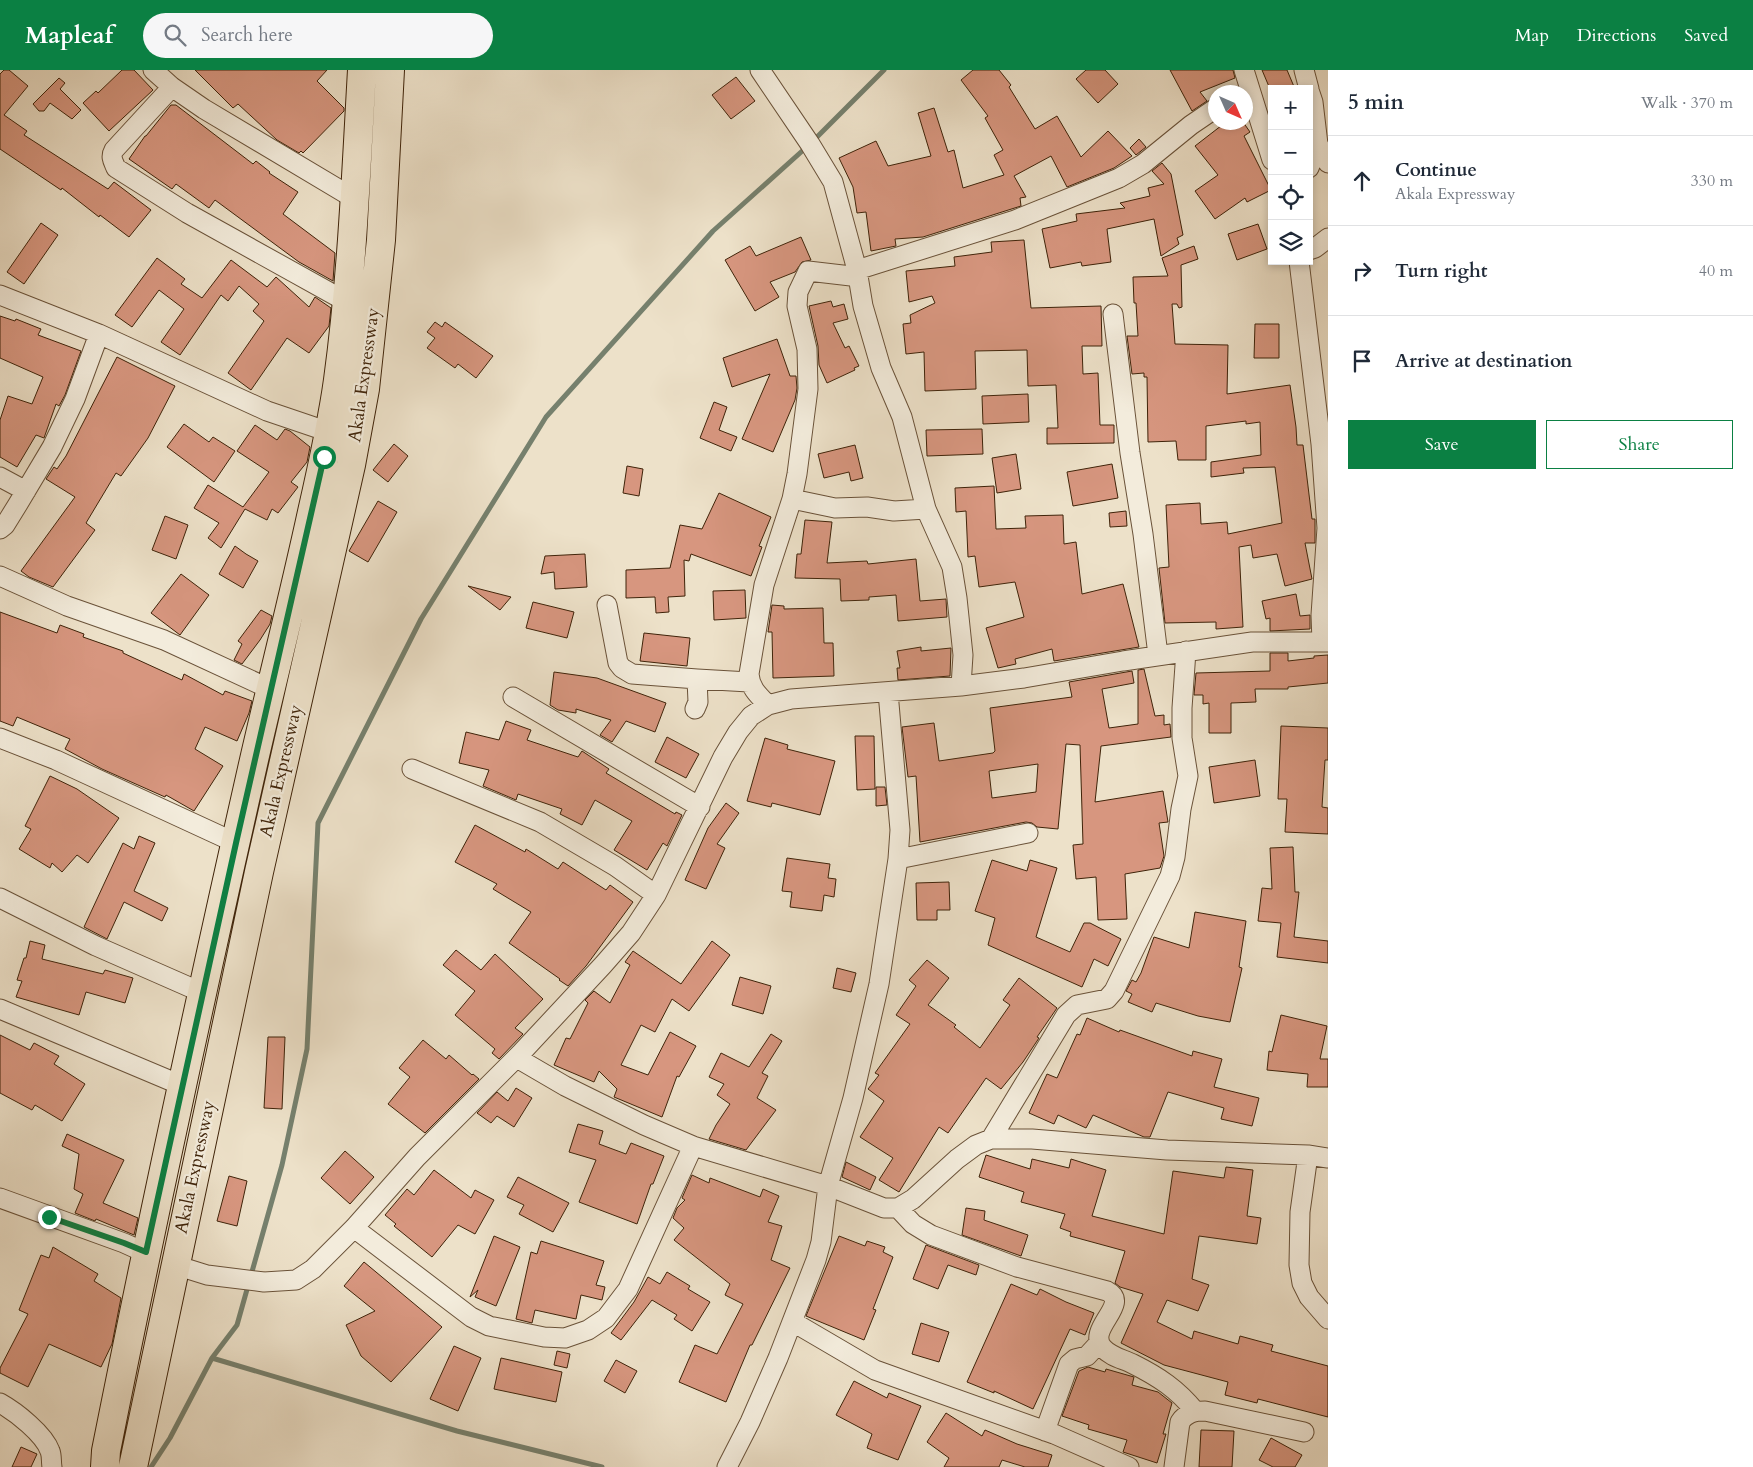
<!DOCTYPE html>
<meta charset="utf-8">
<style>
body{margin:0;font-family:Cardo,serif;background:#f6f6f7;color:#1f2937}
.controls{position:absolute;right:15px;top:15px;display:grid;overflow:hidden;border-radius:0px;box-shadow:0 2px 8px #0003}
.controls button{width:45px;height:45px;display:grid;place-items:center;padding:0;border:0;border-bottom:1px solid #e0e1e3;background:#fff;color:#1f2937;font:25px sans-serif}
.compass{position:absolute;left:1208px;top:15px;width:45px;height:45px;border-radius:50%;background:#fff;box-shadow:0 2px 8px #0003;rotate:135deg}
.stop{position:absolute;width:15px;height:15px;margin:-11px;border:4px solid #0b8043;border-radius:50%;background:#fff}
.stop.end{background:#0b8043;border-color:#fff;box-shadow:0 1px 5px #0008}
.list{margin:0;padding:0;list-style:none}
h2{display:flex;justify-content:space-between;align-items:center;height:65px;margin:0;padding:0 20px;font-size:21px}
h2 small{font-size:16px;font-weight:400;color:#747a83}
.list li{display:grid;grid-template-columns:32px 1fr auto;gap:15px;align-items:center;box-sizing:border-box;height:90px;padding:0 20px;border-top:1px solid #e0e1e3}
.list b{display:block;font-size:19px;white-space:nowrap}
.list p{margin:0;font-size:16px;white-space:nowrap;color:#747a83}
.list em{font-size:16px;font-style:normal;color:#747a83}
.actions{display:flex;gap:10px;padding:15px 20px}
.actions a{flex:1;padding:11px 0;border:1px solid #0b8043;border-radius:0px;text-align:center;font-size:18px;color:#0b8043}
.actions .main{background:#0b8043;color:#fff}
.icon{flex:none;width:28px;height:28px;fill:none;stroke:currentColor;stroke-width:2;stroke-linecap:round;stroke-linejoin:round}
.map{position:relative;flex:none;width:1328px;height:1397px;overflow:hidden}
header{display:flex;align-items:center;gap:30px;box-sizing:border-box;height:70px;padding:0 25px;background:#0b8043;color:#fff}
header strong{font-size:24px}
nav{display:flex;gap:28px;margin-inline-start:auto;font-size:18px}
.search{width:350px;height:45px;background:#f6f6f7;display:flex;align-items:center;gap:12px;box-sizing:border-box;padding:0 18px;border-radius:28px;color:#747a83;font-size:19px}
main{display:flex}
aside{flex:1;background:#fff}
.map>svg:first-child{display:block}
</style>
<header>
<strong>Mapleaf</strong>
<div class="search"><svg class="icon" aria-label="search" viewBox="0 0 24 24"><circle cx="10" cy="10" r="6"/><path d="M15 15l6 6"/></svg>Search here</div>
<nav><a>Map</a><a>Directions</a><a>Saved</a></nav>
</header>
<main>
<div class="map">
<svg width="1328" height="1397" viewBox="0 0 1328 1397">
<rect width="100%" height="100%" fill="#ede1c9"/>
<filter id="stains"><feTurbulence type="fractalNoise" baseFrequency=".004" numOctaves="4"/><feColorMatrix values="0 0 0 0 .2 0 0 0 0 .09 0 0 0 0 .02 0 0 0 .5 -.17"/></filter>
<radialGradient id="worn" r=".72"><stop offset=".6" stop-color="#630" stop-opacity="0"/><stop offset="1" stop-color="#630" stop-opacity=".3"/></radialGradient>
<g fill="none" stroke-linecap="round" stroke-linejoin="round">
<path stroke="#76806d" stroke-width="5" d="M212 1288 457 1361 602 1397
M151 1397 170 1368 212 1288 237 1255 282 1095 307 979 318 753 421 549 546 347 713 161 810 74 884 0"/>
</g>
<path fill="#d7967f" stroke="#3f2309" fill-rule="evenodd" d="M4 0H9L28 16 4 45 27 61 24 65 108 119 114 112 151 140 129 167 100 145 99 147 62 118 61 120 0 79V4Z
M122 0H134L153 20 109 61 83 33 96 21 98 23Z
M195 0H327L317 11 344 38V41L303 83 301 81 299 83 277 70 238 34 233 38Z
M973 0H999L1011 15 1009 17 1035 59 1057 46 1081 87 1108 61 1132 86 1114 98 1067 117 1051 86 1014 106 1026 127 1020 128 1021 136 923 167 895 169 896 176 871 181 866 142 857 143 853 117 839 88 876 71 888 96 931 86 918 43 934 38 948 82 954 80 963 118 1004 105 994 85 1003 80 985 48 988 46 961 10Z
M1086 0H1105L1118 14 1098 33 1076 9Z
M1170 0H1233L1235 8 1200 22 1207 31 1192 41Z
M1262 0H1287L1295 19H1270Z
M736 7 755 31 731 49 712 25Z
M59 8 65 13 60 19 81 40 72 49 50 33 44 41H39L33 34Z
M171 35H176L253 94 256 91 270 102 269 103 298 122 283 144 335 183 333 211 299 192 215 130 209 138 176 114 172 119 129 89 145 66H146Z
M1226 52H1243L1250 62 1244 66 1271 120 1247 132 1245 128 1215 149 1195 121 1218 105 1195 76Z
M1139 69 1146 77 1136 85 1130 78Z
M1162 93 1171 104 1183 165 1177 168 1179 174 1161 186 1154 149 1107 159 1111 192 1082 196 1081 192 1050 198 1042 159 1077 151 1076 144 1125 138 1120 133 1150 126 1148 118 1164 114 1152 101Z
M41 153 58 165 24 214 7 202Z
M1258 154 1267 179 1237 190 1228 164Z
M801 167 811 190 802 192 795 202 770 212 779 227 755 241 725 190 750 176 756 186Z
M1024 170 1031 238 1101 236 1102 276H1082L1083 304 1098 303 1100 355H1114V373L1047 374V358H1058L1056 315 1028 316 1027 280 975 281 976 319 925 321 924 282 906 284 903 254 911 253 910 245 935 233 932 226 909 232 906 201 955 196 954 187 992 182 991 172Z
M1194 176 1198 189 1181 195 1182 237 1179 238 1177 234H1172L1175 274 1228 275 1227 324 1290 315 1296 357 1297 375H1303L1312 449H1315V473H1305L1312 509 1285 516 1277 484 1253 488 1251 475 1239 477 1243 557 1216 559V552L1165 553 1159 498 1169 497 1166 435 1200 433 1201 454 1227 452 1228 464 1282 453 1275 397 1243 398 1244 403 1211 407V392L1261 385 1260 352 1246 354V351L1206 356V390H1178L1176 371 1148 372 1147 307H1144V303L1132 304 1127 266H1138L1136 233H1134L1133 207 1168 206 1162 188Z
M157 188 185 209 181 214 202 228 231 190 267 217 276 207 309 237 315 227 331 238 329 256 309 283 287 268 251 320 228 303 264 251 253 241 259 234 239 216 228 231 221 225 180 285 161 272 184 239 159 220 132 257 115 245Z
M831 231 833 237 844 234 848 249 833 253 845 278 849 276 859 296 854 298 855 300 827 313 819 295 818 276 809 236Z
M0 246 15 251 16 249 41 259 38 265 81 281 65 325 59 336 56 334 44 368 36 365 17 397 0 387V350L8 326 32 334 43 307 0 288Z
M435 252 442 257 445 252 493 286 476 308 458 294 455 298 427 278 435 268 427 262Z
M1255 254H1279V288H1254Z
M777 269 790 306H796L797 318 795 330 773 382 742 369 770 304 732 317 723 288Z
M117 287 175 316 148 368 121 406 116 403 86 453 95 460 53 517 29 507 21 501 75 427 46 409 54 397 57 399 66 386Z
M1028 324 1029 352 983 354 982 326Z
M714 332 727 337 719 360 737 367 731 381 700 368Z
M184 354 209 372 213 367 235 381 214 412 167 377Z
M255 355 277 370 285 359 290 361 310 377 307 392 291 412 298 417 278 443 272 439 267 450 245 439 221 478 208 468 219 453 194 438 208 415 243 437 269 402 237 381Z
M982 359 983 384 927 386 926 360Z
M394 374 408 386 388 412 373 400Z
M855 375 863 408 851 411 849 402 824 408 818 384Z
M1016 384 1021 419 997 423 992 388Z
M1112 394 1118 428 1073 436 1067 402Z
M627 396 643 399 639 426 623 423Z
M994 416 996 459 1026 458 1025 446 1063 445 1064 474 1076 472 1082 524 1123 514 1139 577 1054 591 1052 579 1015 589 1016 594 998 598 986 558 1024 547 1015 512 979 517 975 486 968 487 966 441 956 442 955 418Z
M719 423 771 447 759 476 762 477 751 506 691 484 689 491 684 490 685 526 668 527 669 542 656 543 655 527 626 528V500L670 498 680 455 702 459Z
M378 431 397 442 368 492 349 481Z
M1126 441 1127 456 1110 457 1109 443Z
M165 446 188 455 176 489 152 480Z
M805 450 832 452 827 493 867 491 868 494 916 489 920 531 946 529 947 547 898 551 896 525 869 527V530L841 531 840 509 795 508 797 484H801Z
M235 476 246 484 258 491 243 518 219 504Z
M585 484 587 517 555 519 554 502 541 504 545 486Z
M181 504 209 525 180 565 151 543Z
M468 516 511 527 500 540Z
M745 520 746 548 714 550 713 521Z
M1296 524 1300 546 1310 545V559L1270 561V548L1266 549 1262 531Z
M533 532 574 542 567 568 526 558Z
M772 535 784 536V539L823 538 824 573H833L834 606 773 608 772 562H768Z
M261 540 272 546 270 554 260 570 242 594 234 590 242 574 238 571Z
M0 542 57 563 60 555 84 564 83 567 123 581V583L182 610 184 604 223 625 225 621 252 631 249 643 237 671 205 657 195 679 223 696 194 741 166 725 165 727 102 699 65 679 70 669 17 647 13 656 0 651Z
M644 563 690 568 687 596 640 591Z
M921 577V581L951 578 950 606 898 610 897 598H900L897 581Z
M1270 583H1288V591L1314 588V586L1328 585V613L1288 617V619H1255L1256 632 1231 633V663H1209V633L1203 634V625H1194L1196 603 1270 601Z
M1144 599 1155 646 1164 645V655L1170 654 1171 667 1101 676 1095 732 1163 721 1168 752 1159 753 1164 786 1160 798 1125 804 1127 849 1098 850 1096 807 1076 809 1073 775 1083 774 1080 675 1066 674 1058 759 1037 757 1032 753 1026 752 920 772 916 706 908 707 902 657 934 653 939 691 993 683 995 681 990 638 1072 627 1069 612 1132 601 1134 613 1102 619 1109 658 1138 654V600ZM1038 694 1036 722 992 728 989 701Z
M554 602 597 608 666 633 655 662 626 651 612 672 600 665 611 650 576 639V643L558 640 550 635Z
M506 651 531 660 527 670 578 687 582 681 609 699 606 703 675 744 676 742 682 745 667 776 663 773 647 800 614 780 632 751 595 730 582 755 560 744 562 739 518 724 516 730 483 716 489 700 459 693 466 662 499 670Z
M1281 656 1328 658V690H1325L1322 737 1328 738V764L1285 762 1287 729H1278Z
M855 666H874L875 719 857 720Z
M667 667 699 684 686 708 655 692Z
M765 668 788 675 787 679 835 691 820 745 772 733 771 737 747 731Z
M1255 690 1260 726 1214 733 1209 697Z
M50 706 77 719 119 748 88 793 77 785 62 802 52 793 50 798 19 779 31 759 25 756Z
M876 717H885L887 735 876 736Z
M726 733 739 743 717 774 725 778 706 819 685 810 708 758Z
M475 755 525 782 526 779 558 799 563 792 606 820 610 815 633 832 586 896 568 916 559 910 560 909 509 873 531 842 493 819 497 814 455 792Z
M139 766 155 773 134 821 168 838 162 851 124 832 107 869 84 857 123 773 134 779Z
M1293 777 1295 822H1299L1294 867 1328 871V893L1277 887 1281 853 1258 851 1262 818 1272 819 1270 778Z
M787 788 830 794 828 808 836 809 834 827 824 825 822 841 790 837 792 822 782 821Z
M992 790 1027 801 1030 790 1057 798 1036 867 1070 882 1084 853H1090L1121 869 1108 896 1094 889 1082 917 988 875 995 848 975 841Z
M949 812 950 840H937V850H917L916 813Z
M1195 842 1246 851 1239 897 1242 898 1230 952 1198 946 1156 933 1152 942 1128 932 1132 924 1126 921 1132 910 1136 912 1141 903 1154 867 1189 878Z
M30 871 45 875 42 889 103 904 105 900 133 908 125 933 86 922 79 945 16 927 22 911 17 910 24 888H26Z
M712 871 730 885 689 941 672 929 655 962 641 955 621 995 648 1005 670 962 696 976 679 1007 677 1006 662 1047 614 1027 617 1019 599 1001 594 1012 554 995 566 968 570 969 588 933 585 930 594 921 610 933 630 895 625 892 633 881 681 914Z
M456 880 481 900 495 884 543 929 515 958 523 964 499 989 492 983 495 979 455 945 475 921 443 895Z
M927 890 949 908 928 935 956 955 954 957 980 978 1010 935 1003 930 1019 908 1057 938 1037 967 1039 968 1023 992 1001 1019 986 1008 948 1063 939 1057 899 1122 879 1110 893 1088 860 1067 884 1031 868 1019 879 1005 875 1003 910 954 896 945 916 916 909 910Z
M837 898 856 903 851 922 833 918Z
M740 907 771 916 763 944 732 935Z
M1281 945 1327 956 1320 989H1328V1017H1307L1308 1004 1267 1000 1269 981 1272 982Z
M1087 948 1119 962 1120 960 1192 986 1193 981 1222 989 1214 1017 1259 1028 1252 1056 1221 1049 1224 1038 1168 1022 1150 1067H1144L1093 1045 1086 1058 1058 1045 1054 1054 1029 1043 1047 1004 1057 1008 1077 964 1080 965Z
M771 964 782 971 762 1003 768 1006 757 1028 776 1040 746 1080 709 1069 716 1055 730 1034 717 1025 724 1014 709 1007 721 983 749 997Z
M0 965 30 980 34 973 59 986 54 994 85 1014 62 1051 35 1035 32 1040 0 1023Z
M268 967H285L282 1039 264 1038Z
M423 970 446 989 449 985 472 1005 473 1004 479 1009 425 1063 388 1034 410 1007 399 998Z
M516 1018 532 1028 514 1057 497 1046 491 1053 477 1043 497 1022 508 1031Z
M578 1054 603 1061 599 1074 626 1084 631 1073 664 1086 653 1114H651L637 1154 579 1132 596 1090 569 1082Z
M67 1064 124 1090 103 1133 138 1148 134 1165 96 1149 95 1151 75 1143 83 1124 74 1119 79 1084 62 1076Z
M345 1081 374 1107 350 1134 321 1108Z
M986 1085 1030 1099 1032 1089 1069 1098 1071 1089 1106 1100 1092 1146 1164 1164 1173 1101 1224 1108 1226 1097 1253 1100 1247 1146 1261 1148 1257 1174 1199 1166 1192 1209 1209 1215 1198 1241 1167 1230 1157 1252 1192 1269 1194 1261 1238 1274 1240 1266 1273 1275 1271 1281 1328 1296V1347L1258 1329 1257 1333 1225 1325 1228 1312 1164 1295 1121 1273 1143 1224 1120 1217 1115 1213 1125 1181 1070 1166 1071 1162 1060 1158 1065 1144 1021 1132 1024 1122 979 1107Z
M846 1092 876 1107 870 1120 842 1107Z
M434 1100 471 1128 475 1120 494 1130 475 1164 458 1155 432 1187 394 1156 396 1154 385 1145 407 1119 414 1125Z
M692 1105 709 1113 710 1108 760 1127 763 1119 779 1126 768 1152 782 1156 771 1190 790 1198 752 1275H750L726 1332 679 1312 695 1275 717 1284 743 1234 725 1225 730 1214 674 1170 684 1158 673 1148 677 1138 685 1130 682 1128Z
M229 1106 247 1111 237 1156 217 1151Z
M518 1107 569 1133 553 1162 519 1144 524 1135 507 1127Z
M966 1138 985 1141 984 1150 1028 1165 1021 1186 962 1165Z
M494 1166 520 1177 496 1236 475 1227 478 1220 470 1227Z
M839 1166 865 1176 867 1171 885 1177 883 1182 893 1187 873 1239 876 1240 864 1270 806 1246Z
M541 1171 604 1191 596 1215 605 1217 602 1230 581 1225 576 1249 535 1240 532 1253 516 1249 531 1182 537 1184Z
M926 1175 979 1195 976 1205 948 1195 938 1219 913 1209Z
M53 1177 98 1204 94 1211 121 1228 112 1274 101 1297 49 1274 28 1317 0 1303V1298L28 1244 19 1240 41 1185 49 1188Z
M364 1192 442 1257 391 1312 361 1286 346 1255 375 1241 344 1216Z
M667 1202 690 1216 688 1219 710 1232 692 1261 674 1249 677 1245 652 1230 621 1270 611 1263 634 1232 648 1207 660 1214Z
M1011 1214 1037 1225 1040 1219 1066 1232 1094 1243 1085 1265 1070 1259 1033 1339 994 1321V1323L967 1312Z
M921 1253 949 1262 939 1292 912 1284Z
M454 1276 481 1288 458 1341 430 1329Z
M557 1281 570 1284 567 1298 554 1295Z
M501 1288 562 1302 556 1332 494 1319Z
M616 1290 637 1301 625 1323 604 1311Z
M1088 1297 1105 1302 1106 1299 1134 1307 1132 1315 1158 1322 1172 1333 1163 1364H1166L1157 1393 1123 1382 1127 1370 1088 1359 1089 1355 1062 1346 1079 1301Z
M854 1311 887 1328 889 1323 921 1336 898 1390 867 1378 872 1364 836 1345Z
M946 1343 982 1366 985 1360 1017 1374 1052 1385 1048 1397H1025L1002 1390 999 1397H944L949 1388 927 1372Z
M1201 1360 1234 1361 1232 1397H1199Z
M1271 1368 1302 1385 1295 1397H1273L1259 1390Z
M21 1377 37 1384 31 1397H12Z"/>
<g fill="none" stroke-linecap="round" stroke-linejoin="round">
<g stroke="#6a5239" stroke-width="21">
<path id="street" d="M153 0 172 17 204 39 355 129
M760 0 810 74 833 112 857 200 863 236 881 298 902 347 926 439 952 497 957 528 963 585 961 616
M1244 0 1272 90
M1304 0 1309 19
M172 17 114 80C110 87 113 91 116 98L187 143 347 232
M1309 20 1313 32 1318 74 1328 93
M1309 98 1318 74
M1309 180 1315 178 1328 168
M1299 191 1321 374 1327 458 1321 545 1322 572
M857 200 1015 150 1119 108 1143 94 1191 55 1216 38
M0 225 99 264 267 341 329 362
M1113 244 1130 383 1143 464 1158 585
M0 407 26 421
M792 429 835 438 867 437 894 441 926 439
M0 459 5 455 18 434 52 377 75 329 99 264
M0 506 67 536 164 570 270 619
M607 535 618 593 622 598 632 604 697 609 749 612
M513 627 700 737
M768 635C758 625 750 618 749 604L764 515 792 429 797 404 808 319 807 279 797 236 798 222 808 201 851 206 856 199
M695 639 698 632 697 609
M0 668 56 690 236 773
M412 699 540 752 615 796 656 825
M898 789 1028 763
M0 828 96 876 203 923
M0 939 183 1016
M517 988 565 1016 644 1055 693 1076 828 1116 884 1138H898L913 1129 957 1089 976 1075 991 1069H1032L1167 1080 1308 1085 1328 1088
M991 1069 1066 945 1077 935 1107 929 1114 921 1170 806 1175 787 1181 739 1188 706 1182 668V638L1186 581
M1308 1085 1300 1142 1299 1195 1302 1213 1309 1227 1328 1249
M0 1128 124 1173 146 1183
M898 1138 913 1154 931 1165 1017 1197 1107 1221C1132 1234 1085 1259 1103 1278 1111 1287 1123 1289 1133 1294 1159 1307 1177 1319 1195 1341
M354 1158 471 1247 489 1256 544 1267 565 1268 588 1260 606 1248 628 1219 693 1076
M175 1195 207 1205 264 1212 296 1210 313 1199 354 1158 417 1087 521 983 603 895 631 863 656 825 723 687 738 662 751 646 768 635 791 629 961 616 1024 608 1123 591 1252 572H1328
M793 1252 875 1300 1054 1364 1129 1397
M0 1333C16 1342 44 1364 50 1381 52 1386 51 1392 52 1397
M1045 1361 1069 1294 1075 1289 1087 1286 1099 1273
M727 1397 750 1352 778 1288 816 1190 821 1172 828 1116 853 1028 879 914 898 789 900 760 888 622
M1174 1397 1180 1352C1186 1343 1194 1341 1205 1341L1304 1362"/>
</g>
<g stroke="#3f2309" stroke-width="30">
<path id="primary" d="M105 1397 106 1381C152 1150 202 920 254 690 273 607 294 525 312 442 322 398 332 354 338 310 352 207 356 104 362 0
M133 1397 259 802 351 395 365 319 381 170 390 0"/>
</g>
<use href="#street" stroke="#f3ecdc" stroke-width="19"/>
<use href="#primary" stroke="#ede1c9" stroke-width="28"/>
</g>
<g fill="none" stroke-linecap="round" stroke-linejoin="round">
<path stroke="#0b8043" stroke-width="6" d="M49 1147 124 1173 146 1182 236 773 324 387"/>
</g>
<g text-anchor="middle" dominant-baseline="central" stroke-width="4.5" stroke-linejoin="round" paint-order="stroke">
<g font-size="18" fill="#3f2309" stroke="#f3ecdc">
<text transform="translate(364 305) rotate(-82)">Akala Expressway</text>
<text transform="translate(281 701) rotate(-77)">Akala Expressway</text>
<text transform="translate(195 1097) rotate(-78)">Akala Expressway</text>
</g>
</g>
<rect width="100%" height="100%" filter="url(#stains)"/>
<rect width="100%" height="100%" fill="url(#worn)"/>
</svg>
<div class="controls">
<button>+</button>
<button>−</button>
<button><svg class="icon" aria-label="locate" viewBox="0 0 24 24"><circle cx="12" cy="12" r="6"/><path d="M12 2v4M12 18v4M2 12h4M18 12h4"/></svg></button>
<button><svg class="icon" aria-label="layers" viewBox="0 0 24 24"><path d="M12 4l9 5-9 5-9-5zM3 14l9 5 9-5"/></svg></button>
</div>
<svg class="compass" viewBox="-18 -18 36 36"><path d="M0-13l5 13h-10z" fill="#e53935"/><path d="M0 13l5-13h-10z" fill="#747a83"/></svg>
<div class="stop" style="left:324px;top:387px"></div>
<div class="stop end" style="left:49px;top:1147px"></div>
</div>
<aside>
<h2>5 min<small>Walk · 370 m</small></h2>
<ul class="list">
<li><svg class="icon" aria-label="ahead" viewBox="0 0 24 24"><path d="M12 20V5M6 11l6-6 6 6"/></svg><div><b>Continue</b><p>Akala Expressway</p></div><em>330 m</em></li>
<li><svg class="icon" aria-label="right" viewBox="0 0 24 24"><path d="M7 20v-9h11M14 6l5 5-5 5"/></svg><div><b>Turn right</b></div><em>40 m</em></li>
<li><svg class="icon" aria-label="arrive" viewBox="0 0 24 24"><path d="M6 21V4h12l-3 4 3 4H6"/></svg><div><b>Arrive at destination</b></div></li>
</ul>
<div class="actions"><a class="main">Save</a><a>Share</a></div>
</aside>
</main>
